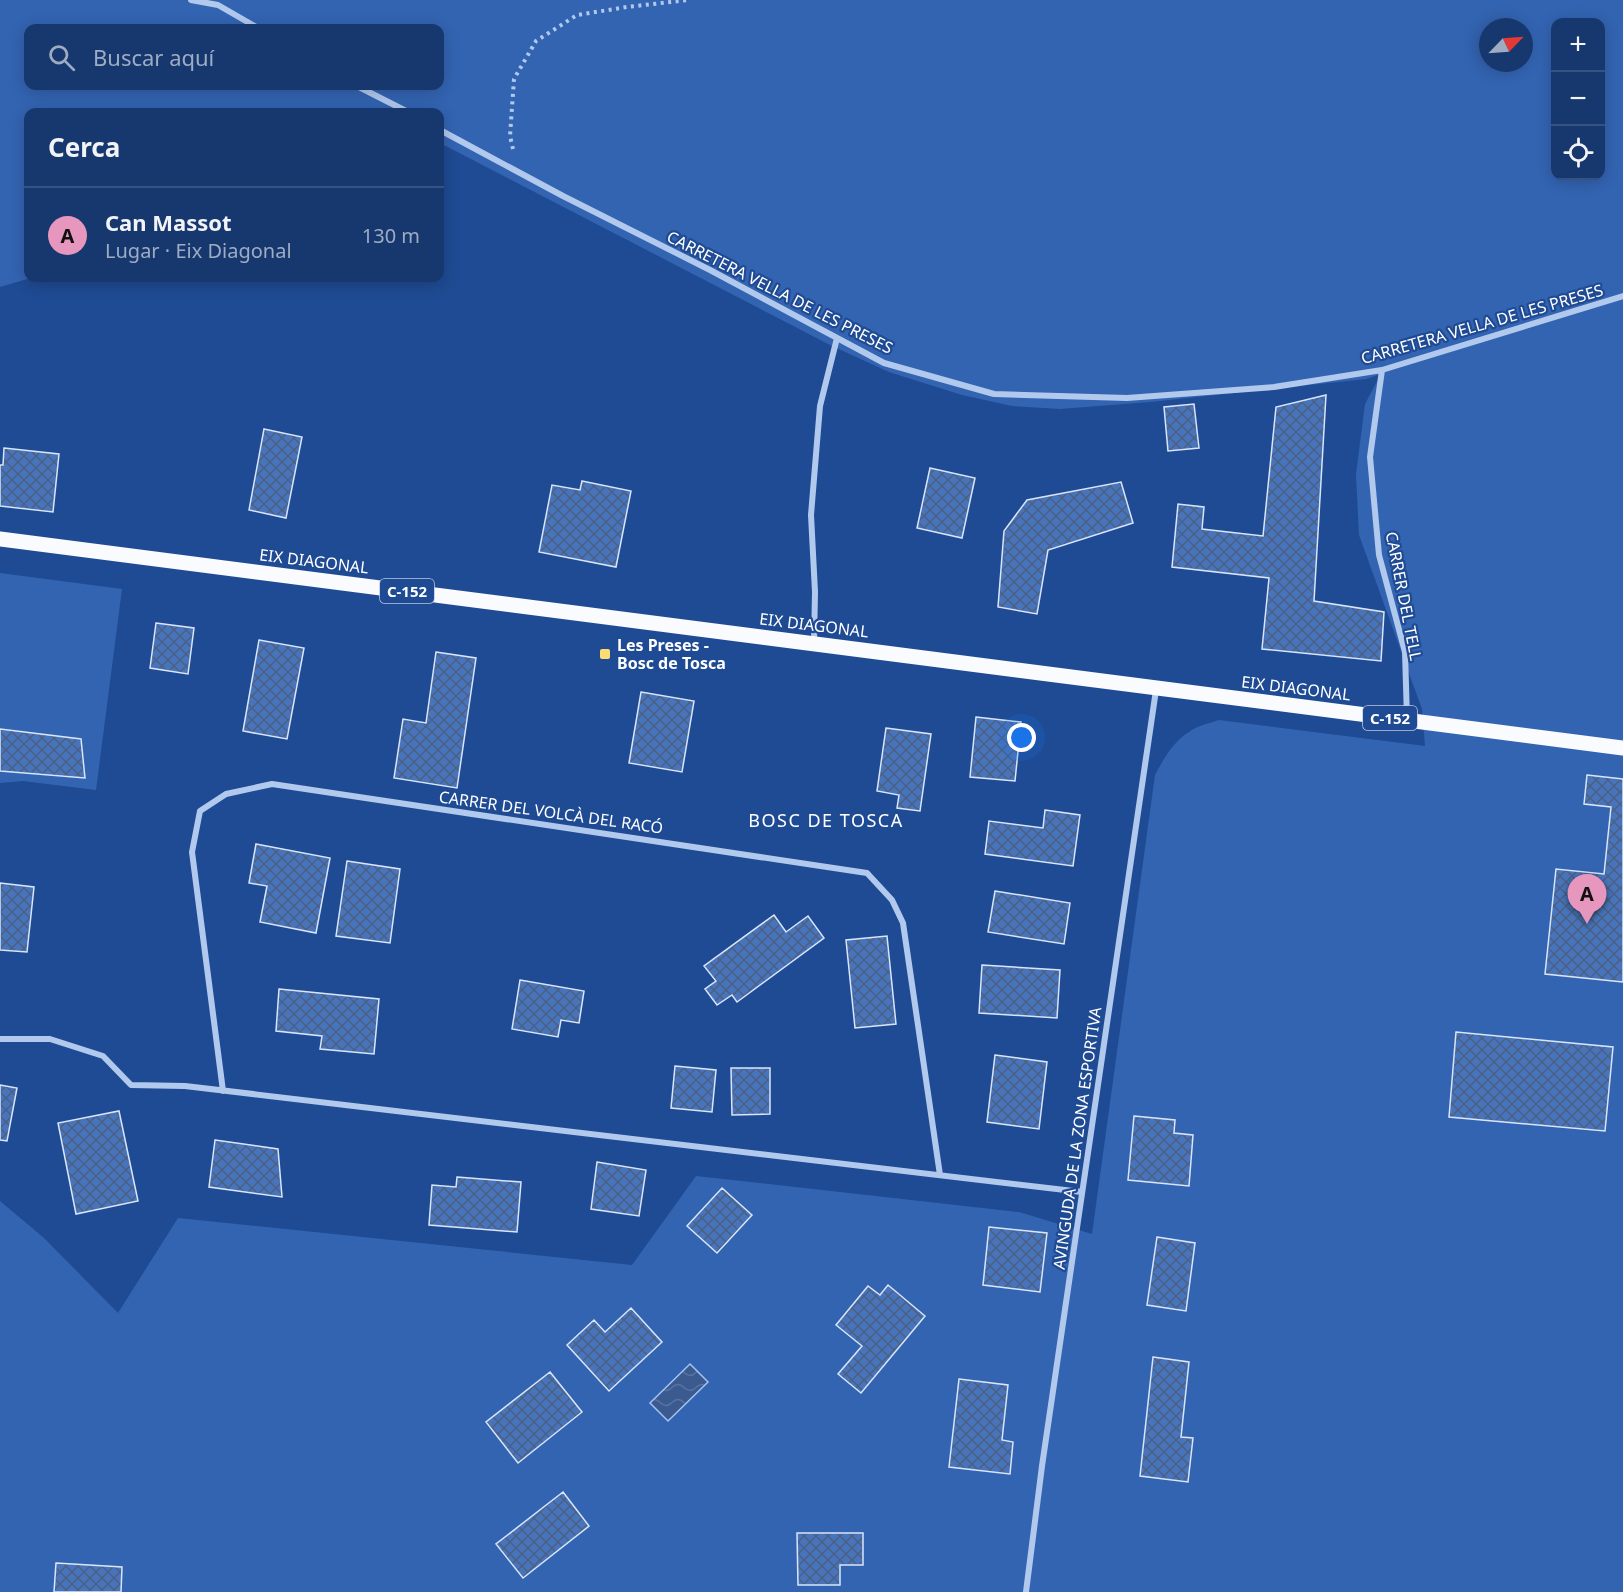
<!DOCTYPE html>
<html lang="es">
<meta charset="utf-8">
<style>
body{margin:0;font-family:"Noto Sans",sans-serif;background:#244377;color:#f1f3f6}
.controls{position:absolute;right:18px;top:18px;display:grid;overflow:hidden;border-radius:12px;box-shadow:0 3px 15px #0003}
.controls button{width:54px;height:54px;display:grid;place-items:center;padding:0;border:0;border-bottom:2px solid #365282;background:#17386f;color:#f1f3f6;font:30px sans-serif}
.compass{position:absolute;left:1479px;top:18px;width:54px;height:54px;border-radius:50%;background:#17386f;box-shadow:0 3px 15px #0003;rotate:65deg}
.you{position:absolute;left:1022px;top:738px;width:21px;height:21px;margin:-15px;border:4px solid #fff;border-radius:50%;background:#1a73e8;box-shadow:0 0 0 9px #1a73e833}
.badge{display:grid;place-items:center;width:39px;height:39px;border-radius:50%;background:#e797bd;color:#111;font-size:20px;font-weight:700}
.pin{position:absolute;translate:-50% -50px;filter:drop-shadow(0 2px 3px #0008)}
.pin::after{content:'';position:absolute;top:32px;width:21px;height:18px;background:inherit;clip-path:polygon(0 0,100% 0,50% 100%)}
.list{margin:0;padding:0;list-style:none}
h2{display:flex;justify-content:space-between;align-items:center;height:78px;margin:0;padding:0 24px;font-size:26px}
h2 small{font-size:20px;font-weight:400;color:#9eacc3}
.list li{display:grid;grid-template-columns:39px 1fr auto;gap:18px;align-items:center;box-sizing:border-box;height:96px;padding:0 24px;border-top:2px solid #365282}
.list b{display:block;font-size:22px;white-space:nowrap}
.list p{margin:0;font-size:20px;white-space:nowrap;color:#9eacc3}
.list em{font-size:20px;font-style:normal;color:#9eacc3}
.icon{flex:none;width:33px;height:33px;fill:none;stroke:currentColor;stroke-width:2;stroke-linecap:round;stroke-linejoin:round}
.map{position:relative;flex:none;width:1623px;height:1592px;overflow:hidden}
.search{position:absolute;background:#17386f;box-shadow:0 3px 15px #0003;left:24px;top:24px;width:420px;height:66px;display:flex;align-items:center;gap:15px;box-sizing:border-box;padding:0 21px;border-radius:12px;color:#9eacc3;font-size:22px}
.panel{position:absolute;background:#17386f;box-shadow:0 3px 15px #0003;left:24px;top:108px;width:420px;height:174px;border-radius:12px}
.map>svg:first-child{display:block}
</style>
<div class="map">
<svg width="1623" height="1592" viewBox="0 0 1623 1592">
<defs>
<pattern id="water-waves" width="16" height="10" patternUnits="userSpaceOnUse" patternTransform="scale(1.5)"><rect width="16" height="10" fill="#3a5a90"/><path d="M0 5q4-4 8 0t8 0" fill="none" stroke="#5873a1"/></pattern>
<pattern id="building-cross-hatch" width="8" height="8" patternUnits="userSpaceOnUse" patternTransform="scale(1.5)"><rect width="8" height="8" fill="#4774bb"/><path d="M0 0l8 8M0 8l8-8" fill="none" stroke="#4a6084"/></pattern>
</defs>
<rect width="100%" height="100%" fill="#1f4b94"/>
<path fill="#3364b2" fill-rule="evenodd" d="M0 0H1623V1592H0V1201L44 1238 118 1313 178 1218 632 1265 696 1176 1019 1212 1092 1234 1155 775C1164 758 1174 740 1192 730 1200 725 1210 723 1219 720L1425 746 1422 709 1359 535 1356 474 1365 404 1381 374 1366 379 1150 402 1060 409 1012 406 962 395 889 372 830 345 440 143V112H28V278H31L0 287ZM1556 22H1600V176H1556ZM1488 27H1524V63H1488ZM28 28H440V86H28Z
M0 573 122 589 96 790 23 781 0 783Z"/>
<path fill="url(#water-waves)" stroke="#a5c3f0" stroke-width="1.5" d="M690 1364 708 1382 668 1421 650 1403Z"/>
<path fill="url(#building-cross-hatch)" stroke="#d8e5fa" stroke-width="1.5" d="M1326 395 1314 601 1384 612 1381 661 1262 649 1269 578 1172 567 1178 504 1204 507 1202 529 1263 536 1276 407Z
M1194 404 1199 448 1168 451 1164 407Z
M264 429 302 437 286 518 249 510Z
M4 448 59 454 53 512 0 506V465H3Z
M930 468 975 478 962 538 917 528Z
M582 481 631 491 616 567 539 552 552 485 580 490Z
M1121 482 1133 523 1048 550 1037 614 998 607 1004 531 1027 500Z
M156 623 194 628 188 674 150 668Z
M259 640 304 648 287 739 243 731Z
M436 652 476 658 457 788 394 778 403 719 426 723Z
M641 692 694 701 682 772 629 763Z
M976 717 1021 722 1015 781 970 777Z
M886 728 931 734 920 811 897 808 899 795 877 791Z
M0 729 81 739 85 778 0 771Z
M1587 775 1623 779V982L1545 974 1556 869 1604 874 1611 807 1584 804Z
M1045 810 1080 815 1073 866 985 854 989 821 1043 828Z
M256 844 330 858 316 933 260 922 267 886 249 883Z
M347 861 400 869 390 943 336 936Z
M0 883 34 887 27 952 0 950Z
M995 891 1070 903 1064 944 988 932Z
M774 915 786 932 808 916 824 938 737 1002 732 995 717 1005 705 989 716 981 704 966Z
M887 936 896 1024 855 1028 846 940Z
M982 965 1060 970 1057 1018 979 1013Z
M520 980 584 991 579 1023 561 1020 558 1037 512 1029Z
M279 989 379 999 374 1054 320 1049 322 1036 276 1031Z
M1456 1032 1613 1047 1605 1131 1449 1117Z
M995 1055 1047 1062 1039 1129 987 1122Z
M675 1066 716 1070 712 1112 671 1108Z
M731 1068H770V1114L732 1115Z
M0 1085 17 1088 7 1141 0 1140Z
M119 1111 138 1201 76 1214 58 1123Z
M1134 1116 1175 1120 1174 1133 1193 1135 1189 1186 1128 1180Z
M215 1140 278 1149 282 1197 209 1187Z
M597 1162 646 1170 639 1216 591 1209Z
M457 1177 521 1182 517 1232 429 1225 432 1185 456 1187Z
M722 1188 752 1215 717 1253 687 1226Z
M989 1227 1047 1233 1040 1292 983 1285Z
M1157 1237 1195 1243 1186 1311 1147 1305Z
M888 1285 925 1316 861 1393 838 1374 862 1346 836 1325 868 1286 880 1295Z
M631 1308 662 1342 609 1391 567 1345 594 1320 605 1332Z
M1153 1357 1189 1362 1181 1437 1193 1438 1188 1482 1140 1476Z
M550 1372 582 1412 518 1463 486 1422Z
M959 1379 1008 1385 1002 1440 1013 1442 1010 1474 949 1467Z
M563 1492 589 1526 523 1578 496 1544Z
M797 1533H863V1565H840V1585H798Z
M56 1563 122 1567 121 1592H54Z"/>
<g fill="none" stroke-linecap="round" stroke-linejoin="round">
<path stroke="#b2c9ee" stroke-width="4" stroke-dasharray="3 4.5" stroke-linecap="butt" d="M513 149 510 136 514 79 536 41 577 15 627 7 688 0"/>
<path stroke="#b2c9ee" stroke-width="6" d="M191 0 218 5 258 28
M357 86 408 112
M440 130 563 196 710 270 884 363 994 394 1127 398 1274 387 1382 370 1623 296
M1382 370 1370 457 1379 555 1405 652 1407 719
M814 643 815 592 811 515 820 406 837 338
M0 1039H50L103 1056 131 1085 185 1086 1082 1192
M223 1091 192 852 200 811 226 794 272 784 867 873 892 900 903 923 940 1175
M1026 1592 1042 1466 1156 690"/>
<path stroke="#f9fbff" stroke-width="15" d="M0 539 1623 748"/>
</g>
<rect fill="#fcdd72" stroke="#1f4b94" stroke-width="2" x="599" y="648" width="12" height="12" rx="3"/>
<g text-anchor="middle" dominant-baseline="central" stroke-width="4.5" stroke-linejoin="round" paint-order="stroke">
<g fill="#1f4b94" stroke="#bcc9df" stroke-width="1.5">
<rect x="380" y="579" width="54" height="24" rx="4.5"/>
<rect x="1363" y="706" width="54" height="24" rx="4.5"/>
</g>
<g font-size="15" font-weight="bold" fill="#fff">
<text x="407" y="591">C-152</text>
<text x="1390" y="718">C-152</text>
</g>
<g font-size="16" fill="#fff" stroke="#1f4b94">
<text transform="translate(780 292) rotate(27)">CARRETERA VELLA DE LES PRESES</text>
<text transform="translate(1482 324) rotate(-16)">CARRETERA VELLA DE LES PRESES</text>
<text transform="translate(314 561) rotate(7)">EIX DIAGONAL</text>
<text transform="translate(1404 596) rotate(79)">CARRER DEL TELL</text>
<text transform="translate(814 625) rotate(7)">EIX DIAGONAL</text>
<text transform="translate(1296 688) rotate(7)">EIX DIAGONAL</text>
<text transform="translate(551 812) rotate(8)">CARRER DEL VOLCÀ DEL RACÓ</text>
<text transform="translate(1077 1138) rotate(-82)">AVINGUDA DE LA ZONA ESPORTIVA</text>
</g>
<g font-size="16" font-weight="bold" fill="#fff" stroke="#1f4b94" text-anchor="start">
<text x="617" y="645">Les Preses -<tspan x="617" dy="18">Bosc de Tosca</tspan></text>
</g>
<g font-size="18" letter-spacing="1.5" fill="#fff" stroke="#1f4b94">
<text x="826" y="820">BOSC DE TOSCA</text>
</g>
</g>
</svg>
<div class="controls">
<button>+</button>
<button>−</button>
<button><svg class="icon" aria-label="locate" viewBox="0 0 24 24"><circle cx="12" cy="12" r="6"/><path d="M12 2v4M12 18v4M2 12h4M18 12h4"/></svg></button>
</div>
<svg class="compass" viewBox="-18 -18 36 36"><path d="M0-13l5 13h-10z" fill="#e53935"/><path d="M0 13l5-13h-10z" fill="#9eacc3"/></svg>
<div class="you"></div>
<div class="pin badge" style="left:1587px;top:924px">A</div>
<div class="search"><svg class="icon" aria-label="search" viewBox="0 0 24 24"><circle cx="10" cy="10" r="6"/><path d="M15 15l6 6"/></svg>Buscar aquí</div>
<section class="panel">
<h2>Cerca<small></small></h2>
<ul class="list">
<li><span class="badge">A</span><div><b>Can Massot</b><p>Lugar · Eix Diagonal</p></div><em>130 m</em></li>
</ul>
</section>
</div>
